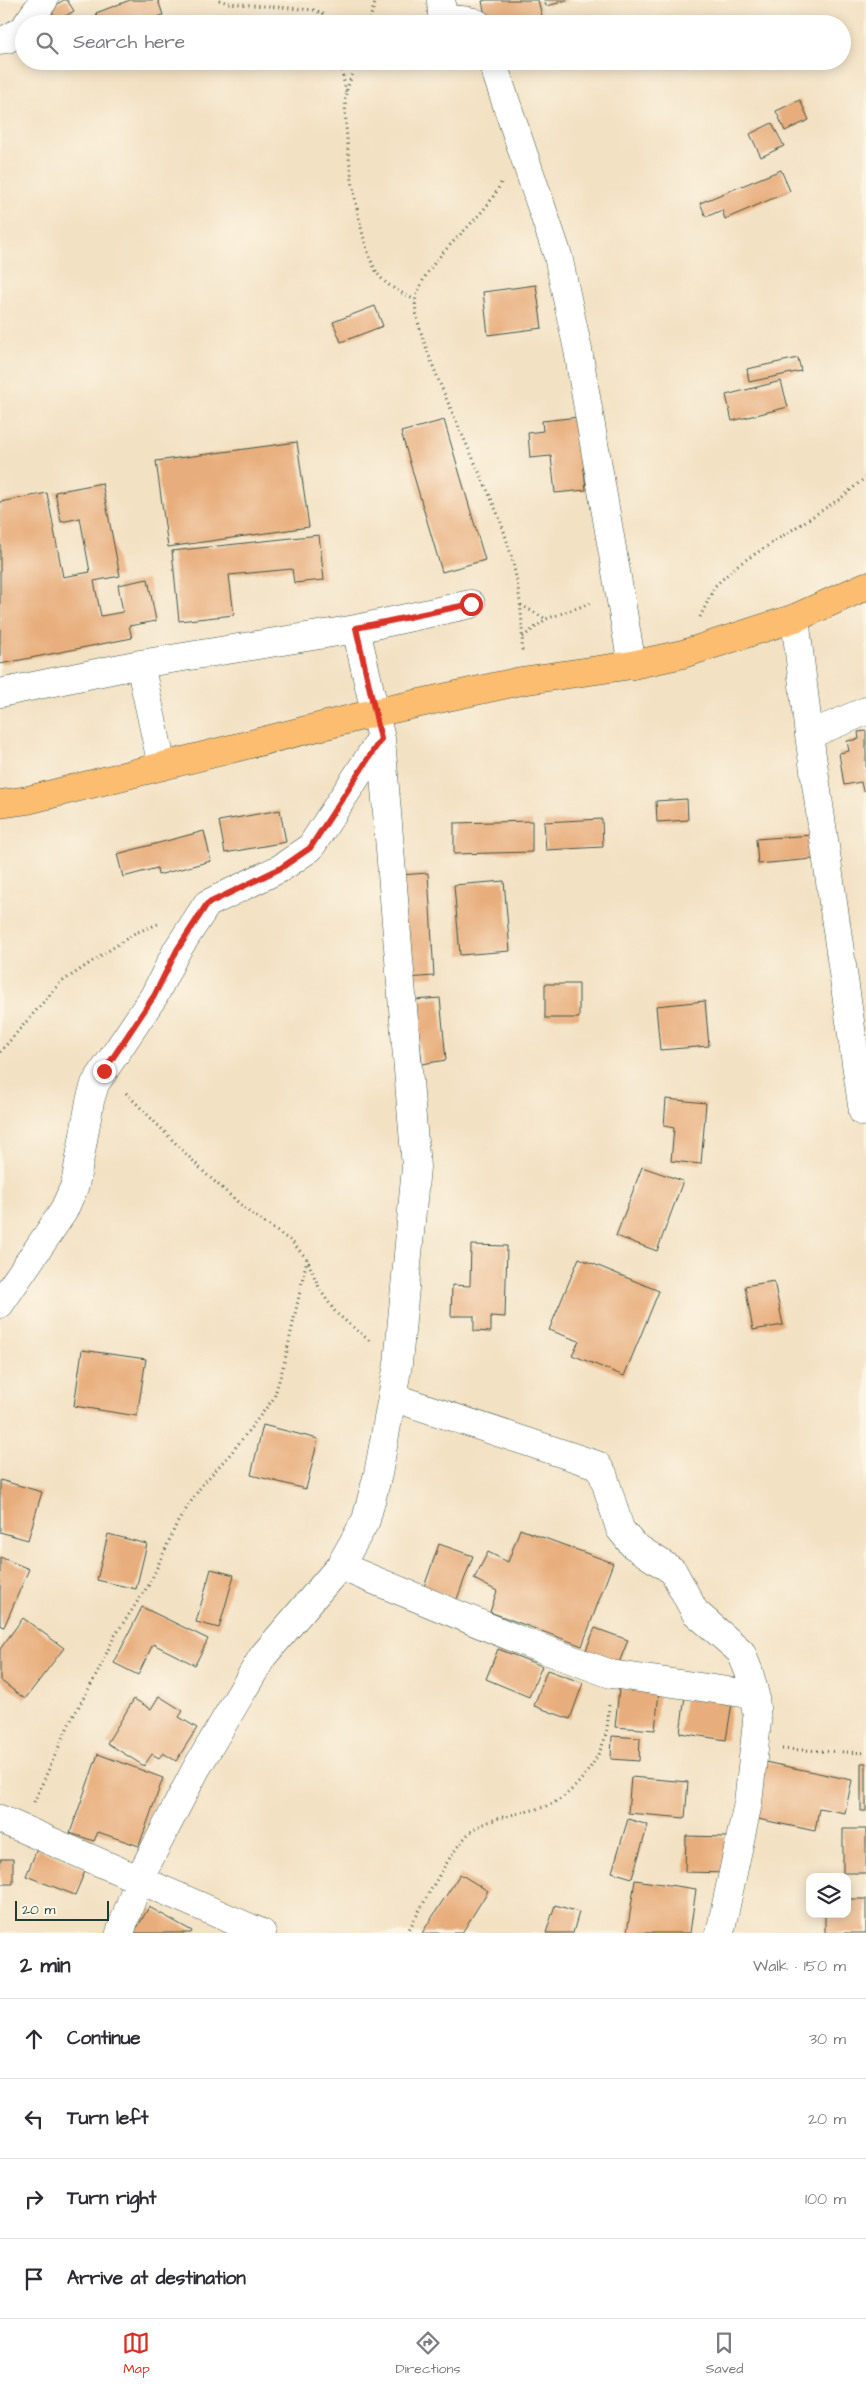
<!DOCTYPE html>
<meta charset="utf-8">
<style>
body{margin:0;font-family:"Architects Daughter",sans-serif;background:#f2f2f3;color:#2b2b33}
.controls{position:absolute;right:15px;bottom:15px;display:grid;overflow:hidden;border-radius:10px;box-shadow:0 2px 12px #0003}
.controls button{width:45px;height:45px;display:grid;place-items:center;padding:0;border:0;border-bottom:1px solid #e1e1e2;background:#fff;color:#2b2b33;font:25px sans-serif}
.scale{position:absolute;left:15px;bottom:12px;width:94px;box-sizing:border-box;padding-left:5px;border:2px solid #1f3d34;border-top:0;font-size:14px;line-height:18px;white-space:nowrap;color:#1f3d34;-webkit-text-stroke:4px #fcf5e5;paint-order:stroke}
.stop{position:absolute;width:15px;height:15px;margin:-11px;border:4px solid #d93025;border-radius:50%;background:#fff}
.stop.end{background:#d93025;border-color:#fff;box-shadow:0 1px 5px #0008}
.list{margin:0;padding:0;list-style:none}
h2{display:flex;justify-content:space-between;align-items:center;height:65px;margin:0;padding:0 20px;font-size:21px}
h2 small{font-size:16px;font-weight:400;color:#7c7c81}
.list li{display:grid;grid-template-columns:32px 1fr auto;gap:15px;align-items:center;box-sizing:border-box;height:80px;padding:0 20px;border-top:1px solid #e1e1e2}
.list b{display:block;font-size:19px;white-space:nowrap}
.list em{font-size:16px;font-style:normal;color:#7c7c81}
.icon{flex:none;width:28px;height:28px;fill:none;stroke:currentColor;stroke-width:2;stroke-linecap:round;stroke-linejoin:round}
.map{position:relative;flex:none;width:866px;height:1933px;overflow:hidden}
.search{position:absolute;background:#fff;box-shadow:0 2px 12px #0003;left:15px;right:15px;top:15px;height:55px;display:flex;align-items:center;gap:12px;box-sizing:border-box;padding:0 18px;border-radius:28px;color:#7c7c81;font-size:19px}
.sheet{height:385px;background:#fff}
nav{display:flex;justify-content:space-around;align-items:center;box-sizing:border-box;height:70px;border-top:1px solid #e1e1e2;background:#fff;font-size:14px;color:#7c7c81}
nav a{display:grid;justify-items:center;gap:2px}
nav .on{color:#d93025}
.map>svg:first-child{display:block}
</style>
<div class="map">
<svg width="866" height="1933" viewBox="0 0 866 1933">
<rect width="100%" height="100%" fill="#fcf5e5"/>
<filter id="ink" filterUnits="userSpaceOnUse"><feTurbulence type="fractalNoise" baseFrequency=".02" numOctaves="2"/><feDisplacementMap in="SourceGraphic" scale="10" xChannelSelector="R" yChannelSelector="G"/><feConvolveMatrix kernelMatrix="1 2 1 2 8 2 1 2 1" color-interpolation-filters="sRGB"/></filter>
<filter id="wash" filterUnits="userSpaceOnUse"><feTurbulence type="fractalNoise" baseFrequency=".0096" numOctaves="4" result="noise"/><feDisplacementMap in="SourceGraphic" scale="20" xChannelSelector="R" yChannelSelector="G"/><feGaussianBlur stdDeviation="1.12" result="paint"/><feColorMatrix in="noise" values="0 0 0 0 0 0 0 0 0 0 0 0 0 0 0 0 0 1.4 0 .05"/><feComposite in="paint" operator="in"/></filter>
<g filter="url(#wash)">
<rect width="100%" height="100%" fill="#f3e1c3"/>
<g id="blocks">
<path fill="#e8ad7c" d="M64 0H67L74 11 57 21 50 8Z
M130 0H158L163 15 139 24H100L96 13Z
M486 0H538L544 24H519L518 19 499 24H487L482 1Z
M544 0H567V1L546 6Z
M800 100 809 120 785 131 776 111Z
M772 123 784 146 761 157 750 134Z
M781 170 790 191 725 219 722 210 706 217 700 203Z
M536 285 542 328 488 335 483 292Z
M375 306 383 326 341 342 333 322Z
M798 358 801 371 749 382 747 369Z
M781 381 788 407 732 421 726 395Z
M579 417 586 490 555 493 551 456 530 458 528 433 543 431 542 421Z
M444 420 485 560 442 572 401 432Z
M297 442 309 527 168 547 156 461Z
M102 483 120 576 94 581 101 616 123 612 118 585 148 579 156 621 129 626 132 638 0 664V502L47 493 63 577 90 572 80 518 61 522 55 492Z
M319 535 324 580 294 583 292 569 229 575 234 615 179 621 172 551Z
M866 731V790L863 791 861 782 844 785 839 753 849 751 847 741 859 739 858 732Z
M687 799 688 820 657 822 656 801Z
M280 810 286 842 225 853 219 821Z
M602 819 603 847 546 850 544 822Z
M532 821V852L454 854V823Z
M204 831 211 861 158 875 157 868 123 877 117 854Z
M812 835 813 859 758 864 756 839Z
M428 873 434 976 407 978 400 875Z
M504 881 510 951 460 955 454 885Z
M545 984H579V1018H545Z
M440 998 446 1060 422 1064 415 1000Z
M705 1001 709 1046 660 1050 656 1006Z
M666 1099 706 1103 701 1164 671 1161 674 1128 664 1126Z
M642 1167 683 1181 657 1251 616 1236Z
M471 1245 507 1246 505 1317 491 1316V1332L474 1331V1316H451L452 1285 470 1286Z
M579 1258 659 1291 624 1376 572 1355 579 1341 549 1330Z
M774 1281 783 1325 753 1330 745 1286Z
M82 1350 146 1359 137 1416 74 1406Z
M263 1425 318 1439 306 1489 251 1475Z
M0 1480 42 1492 28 1540 0 1532Z
M520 1529 613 1563 582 1646 490 1612 497 1591 474 1579 488 1552 508 1562Z
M108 1534 147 1544 136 1589 97 1580Z
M439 1544 473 1556 457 1599 424 1587Z
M0 1557 29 1569 4 1627 0 1625Z
M211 1569 234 1575 219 1628 196 1622Z
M142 1607 208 1639 195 1665 153 1644 138 1675 114 1663Z
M23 1618 64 1648 25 1699 0 1680V1649Z
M595 1628 628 1640 619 1663 586 1650Z
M498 1649 542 1666 529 1697 486 1679Z
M547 1670 583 1683 570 1719 534 1706Z
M619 1689 659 1692 655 1730 615 1727Z
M159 1696 183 1711 179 1717 197 1728 176 1761 163 1753 159 1758 152 1754 144 1766 107 1743 134 1699 151 1709Z
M685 1696 732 1703 726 1740 680 1733Z
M612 1736 640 1738 639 1761 611 1759Z
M98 1754 163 1778 139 1846 98 1832 94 1841 70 1833Z
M765 1762 852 1780 845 1813 819 1808 815 1831 753 1818Z
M861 1763H866V1811H861Z
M631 1777 688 1782 685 1818 628 1813Z
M628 1819 648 1825 632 1878 612 1872Z
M843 1829H866V1873H843Z
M686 1836 728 1837 727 1873 685 1872Z
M37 1849 86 1869 75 1895 26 1876Z
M0 1859H13V1884H0Z
M460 1874 488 1891 462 1933H422Z
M635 1880 696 1889 690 1933H627Z
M847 1899H866V1933H825V1914H847Z
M555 1905 579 1912 573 1933H546Z
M149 1907 192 1931 191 1933H134Z"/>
</g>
</g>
<g filter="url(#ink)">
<use href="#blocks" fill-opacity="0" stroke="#3f5649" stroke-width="1"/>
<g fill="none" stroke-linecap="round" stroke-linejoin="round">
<g stroke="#3f5649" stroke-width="29">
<path id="minor" d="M441 0 442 15C453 23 467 17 478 24
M27 24 44 0
M0 40 7 39 24 29
M492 61 558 256 578 350 632 665
M795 618 809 735 863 1112
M140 664 162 766
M0 693 140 664 356 629 471 604
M809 735 866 711
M0 1304 63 1212 75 1185 90 1101 95 1084 154 996 177 950 207 904 281 868 310 848 381 739
M392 1397 597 1465 603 1474 620 1529 633 1545 673 1571 695 1612 741 1652 749 1672 755 1695 757 1722 748 1803 720 1933
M340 1566 524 1642 611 1674 755 1695
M0 1819 262 1933
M120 1933 139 1879 196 1769 263 1656 340 1566 366 1520 378 1474 398 1364 416 1167 381 739 356 629"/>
</g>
<g stroke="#3f5649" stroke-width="29">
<path id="major" d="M0 804 28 800 374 713 521 681 632 665 683 654 795 618 866 586"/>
</g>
<path stroke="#3f5649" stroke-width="3" stroke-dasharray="1 4" stroke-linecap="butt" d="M219 0 228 3 314 10 322 13 331 24
M368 24 376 0
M340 61 346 92
M358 61C354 72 348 83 346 94 342 128 358 246 378 274 386 286 402 293 415 300
M501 183C481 226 429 251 416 298 407 327 486 482 500 520 515 561 524 607 522 651
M521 605 546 619
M700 617 715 586 738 565 841 498 866 477
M523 637 546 619 591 603
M0 1052 60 983 135 933 158 924
M126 1093 206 1174 248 1211 292 1242 307 1259 320 1290 336 1313 371 1342
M782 1749 866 1753
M34 1802 70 1722 97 1674 114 1637 150 1583 177 1523 202 1485 232 1452 274 1398 285 1360 307 1259
M407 1933C421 1909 452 1846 472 1831 492 1816 521 1814 544 1807 569 1799 592 1770 602 1746 608 1732 608 1719 609 1704"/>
<use href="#minor" stroke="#fff" stroke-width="28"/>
<use href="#major" stroke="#fcbd6f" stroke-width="28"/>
</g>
</g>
<g fill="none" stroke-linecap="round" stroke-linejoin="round" filter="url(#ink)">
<path stroke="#d93025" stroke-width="6" d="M104 1071 154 996 177 950 207 904 281 868 310 848 381 739 356 628 471 604"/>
</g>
</svg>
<div class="controls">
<button><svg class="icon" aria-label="layers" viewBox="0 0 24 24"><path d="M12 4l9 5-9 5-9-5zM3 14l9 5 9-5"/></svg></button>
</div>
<div class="scale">20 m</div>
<div class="stop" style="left:471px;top:604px"></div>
<div class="stop end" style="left:104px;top:1071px"></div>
<div class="search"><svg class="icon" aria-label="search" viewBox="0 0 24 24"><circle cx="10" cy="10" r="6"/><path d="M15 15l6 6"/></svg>Search here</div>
</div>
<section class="sheet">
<h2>2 min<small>Walk · 150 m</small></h2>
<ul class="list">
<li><svg class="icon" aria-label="ahead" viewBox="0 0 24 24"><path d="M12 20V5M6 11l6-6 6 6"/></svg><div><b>Continue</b></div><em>30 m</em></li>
<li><svg class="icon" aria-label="left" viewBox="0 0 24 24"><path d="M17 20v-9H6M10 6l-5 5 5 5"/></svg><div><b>Turn left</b></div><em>20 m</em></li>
<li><svg class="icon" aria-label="right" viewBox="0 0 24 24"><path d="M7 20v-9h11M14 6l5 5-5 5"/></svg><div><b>Turn right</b></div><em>100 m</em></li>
<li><svg class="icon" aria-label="arrive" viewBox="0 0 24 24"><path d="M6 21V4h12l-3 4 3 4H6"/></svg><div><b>Arrive at destination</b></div></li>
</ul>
</section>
<nav>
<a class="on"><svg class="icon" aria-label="map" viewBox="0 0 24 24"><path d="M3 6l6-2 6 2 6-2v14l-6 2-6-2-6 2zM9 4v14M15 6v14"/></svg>Map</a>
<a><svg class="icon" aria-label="directions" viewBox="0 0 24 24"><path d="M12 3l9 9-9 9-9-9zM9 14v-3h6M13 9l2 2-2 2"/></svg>Directions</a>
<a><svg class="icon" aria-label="saved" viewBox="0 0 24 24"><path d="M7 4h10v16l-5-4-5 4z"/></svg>Saved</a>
</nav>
